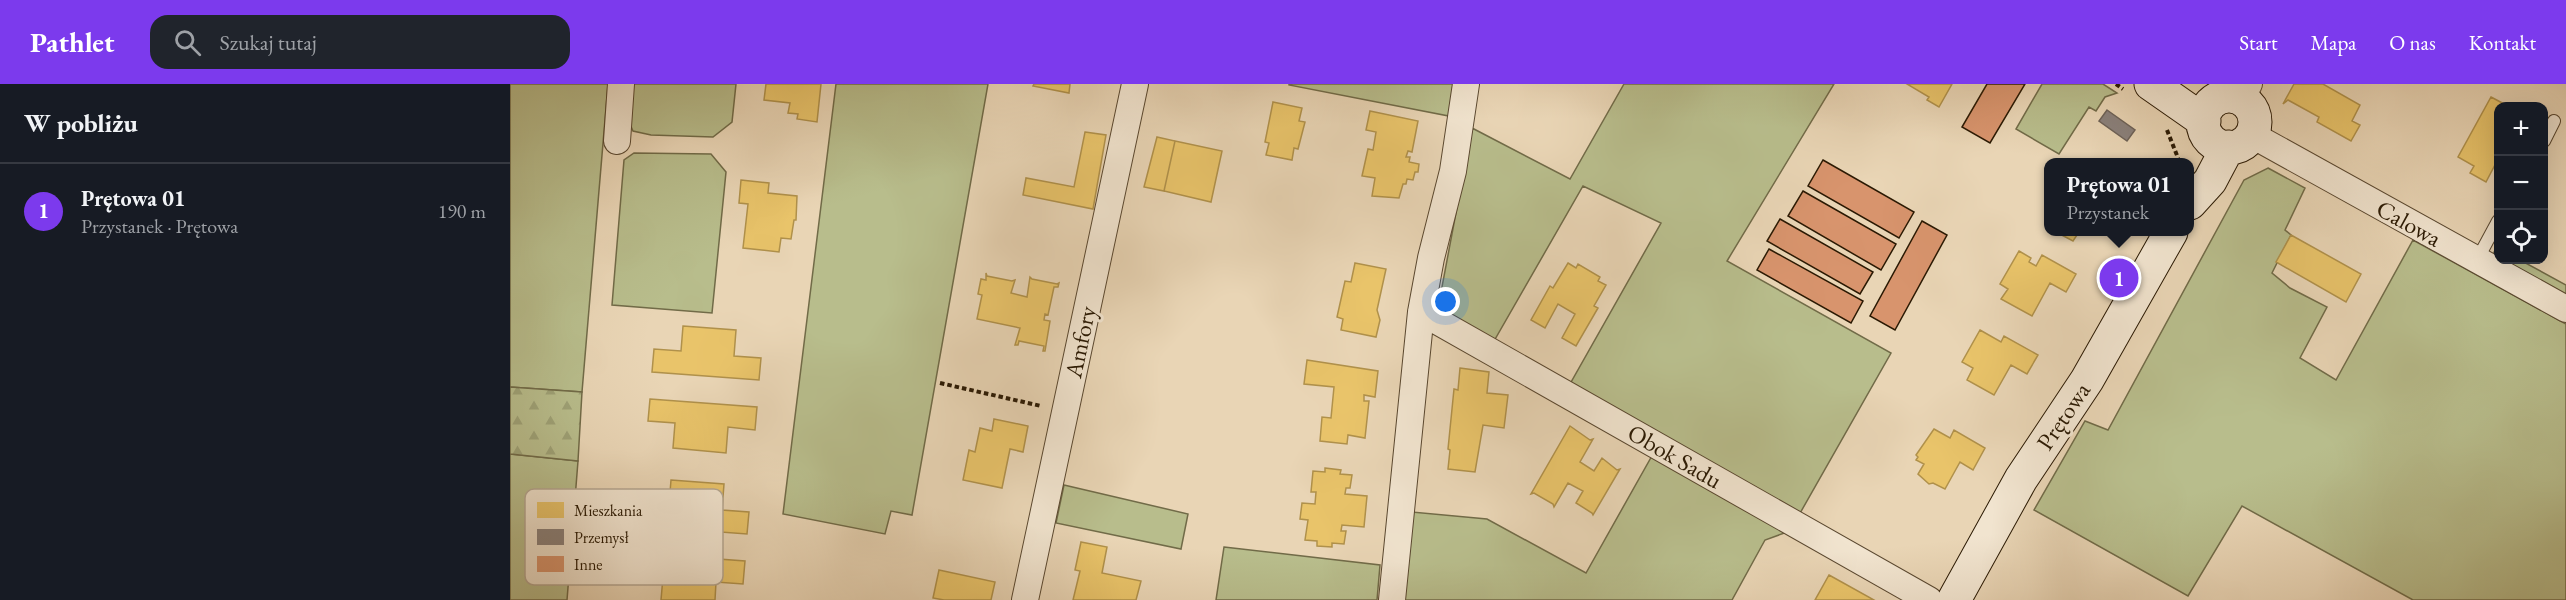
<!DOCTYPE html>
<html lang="pl">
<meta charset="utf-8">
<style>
body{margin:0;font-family:"EB Garamond",serif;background:#20242c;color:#f1f3f6}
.controls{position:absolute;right:18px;top:18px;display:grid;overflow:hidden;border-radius:12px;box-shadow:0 6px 24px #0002}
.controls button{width:54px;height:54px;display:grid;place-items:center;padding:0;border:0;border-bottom:2px solid #363941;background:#171b24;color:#f1f3f6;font:30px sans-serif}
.you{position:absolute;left:936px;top:218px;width:21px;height:21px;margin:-15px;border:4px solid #fff;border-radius:50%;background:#1a73e8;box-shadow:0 0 0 9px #1a73e833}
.badge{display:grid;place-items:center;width:39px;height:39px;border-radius:50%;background:#7c3aed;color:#fff;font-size:20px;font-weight:700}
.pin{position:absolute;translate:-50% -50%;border:3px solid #fff;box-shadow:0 2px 6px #0006}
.popup{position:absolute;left:1534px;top:74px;width:150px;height:78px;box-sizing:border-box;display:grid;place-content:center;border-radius:12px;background:#171b24;filter:drop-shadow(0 2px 4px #0005);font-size:20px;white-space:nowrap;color:#9ea1a6}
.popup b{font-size:22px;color:#f1f3f6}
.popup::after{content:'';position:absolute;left:50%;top:100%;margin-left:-12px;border:12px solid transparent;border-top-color:#171b24}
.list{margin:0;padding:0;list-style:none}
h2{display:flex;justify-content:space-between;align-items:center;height:78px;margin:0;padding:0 24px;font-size:26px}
h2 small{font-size:20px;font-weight:400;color:#9ea1a6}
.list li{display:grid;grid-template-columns:39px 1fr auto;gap:18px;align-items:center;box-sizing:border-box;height:96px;padding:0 24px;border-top:2px solid #363941}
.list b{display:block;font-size:22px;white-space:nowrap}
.list p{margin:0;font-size:20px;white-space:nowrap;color:#9ea1a6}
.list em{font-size:20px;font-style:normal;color:#9ea1a6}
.icon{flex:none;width:33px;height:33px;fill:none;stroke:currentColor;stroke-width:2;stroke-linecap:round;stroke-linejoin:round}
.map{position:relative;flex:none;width:2056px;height:516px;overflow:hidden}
header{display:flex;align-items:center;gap:36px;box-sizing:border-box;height:84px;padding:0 30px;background:#7c3aed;color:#fff}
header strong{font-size:28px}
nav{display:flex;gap:33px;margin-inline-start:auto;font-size:21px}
.search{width:420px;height:54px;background:#20242c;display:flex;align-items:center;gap:15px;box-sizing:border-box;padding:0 21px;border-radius:18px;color:#9ea1a6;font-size:22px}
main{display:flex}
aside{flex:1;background:#171b24}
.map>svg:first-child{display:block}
</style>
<header>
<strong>Pathlet</strong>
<div class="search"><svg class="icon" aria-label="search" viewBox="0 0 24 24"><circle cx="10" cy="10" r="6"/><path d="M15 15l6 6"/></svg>Szukaj tutaj</div>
<nav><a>Start</a><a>Mapa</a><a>O nas</a><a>Kontakt</a></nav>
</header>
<main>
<aside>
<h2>W pobliżu<small></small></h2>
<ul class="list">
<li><span class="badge">1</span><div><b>Prętowa 01</b><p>Przystanek · Prętowa</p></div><em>190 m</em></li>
</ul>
</aside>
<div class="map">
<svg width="2056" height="516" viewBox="0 0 2056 516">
<defs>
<pattern id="forest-firs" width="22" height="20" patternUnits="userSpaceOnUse" patternTransform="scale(1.5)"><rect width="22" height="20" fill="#b8bd8c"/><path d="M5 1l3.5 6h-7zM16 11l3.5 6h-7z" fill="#9ea277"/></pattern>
</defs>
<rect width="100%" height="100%" fill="#e9d5b5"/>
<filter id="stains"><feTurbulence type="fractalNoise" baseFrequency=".00333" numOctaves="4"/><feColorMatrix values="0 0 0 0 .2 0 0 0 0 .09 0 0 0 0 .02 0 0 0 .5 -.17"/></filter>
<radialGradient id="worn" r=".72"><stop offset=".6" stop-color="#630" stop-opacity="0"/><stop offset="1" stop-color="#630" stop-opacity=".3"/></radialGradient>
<path fill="#b8bd8c" stroke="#716b48" stroke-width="1.5" d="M0 0H98L72 308 0 303Z
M119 0H226L222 38 203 53 141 51 123 47 116 31Z
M326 0H478L402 431 381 427 375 450 273 430Z
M779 0H947L944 33 779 1Z
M1114 0H1324L1217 177 1381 269 1289 431 1060 300 1151 139 1073 102 984 257 928 224 962 44 1060 95Z
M1532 0H1593L1607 9 1595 13 1586 27 1579 23 1549 70 1506 45Z
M124 69 201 70 216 88 202 229 102 221 114 76Z
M1758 84 1795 104 1775 146 1781 151 1762 189 1780 204 1817 223 1790 274 1826 296 1903 156 2056 240V516H1903L1732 422 1678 512 1524 426 1575 337 1598 346 1734 96Z
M1986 163 1988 164V176H2010L2056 201V215L1982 174Z
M0 370 68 377 57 516H0Z
M1143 370 1280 447 1255 456 1222 516H894L902 428 977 435 1076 489Z
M554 401 678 430 671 465 546 439Z
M714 463 870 481 867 516H706Z"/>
<path fill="url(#forest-firs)" stroke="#716b48" stroke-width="1.5" d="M0 303 72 308 68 377 0 370Z"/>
<path fill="#e9c46a" stroke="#b0914b" stroke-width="1.5" d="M256 0H311L307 38 287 35 288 30 278 29 280 19 254 16Z
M524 0H560L559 9 523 2Z
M1397 0H1442L1429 23 1417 16 1419 13Z
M1784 0H1813L1850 21 1842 37 1850 41 1841 57 1807 38 1809 33 1778 16 1773 20Z
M1981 13 1998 22H1988V75L1976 98 1960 89 1964 82 1948 73Z
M763 18 792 24 789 37 795 38 788 65 784 64 782 76 756 71 759 59 755 58Z
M860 27 908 37 902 68 898 67 896 73H900L899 78 909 80 908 88H905L903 96 897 95 896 100H893L889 114 862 112 865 94 852 92 858 65 863 66 866 48 856 46Z
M575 48 596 51 583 125 513 111 516 94 564 103Z
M647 53 665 57 654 107 634 103Z
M665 57 712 67 701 118 654 107Z
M231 96 259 99 258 109 287 112 286 136H284L281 155 271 154 269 168 233 164 238 120 229 119Z
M1546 148H1569L1563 157Z
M1781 151 1851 190 1836 218 1766 178Z
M1509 167 1521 174 1519 178 1526 182 1532 171 1566 190 1556 208 1540 199 1522 232 1491 215 1498 205 1490 200Z
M845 179 876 185 867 226 870 236 866 253 831 246 833 235 827 233 835 197 841 198Z
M1058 179 1066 184 1068 180 1090 193 1088 197 1096 201 1084 222 1088 224 1066 262 1052 254 1065 230 1048 220 1035 244 1021 236 1040 202 1043 204Z
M476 189 477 192 502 197 505 196 501 209 517 213 520 193 522 195 547 200 549 199 548 203H544L538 231 535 230 534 236 540 237 535 267H533L534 262 509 257 508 261H505L510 244 467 235 472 211 468 210 471 195 476 196Z
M173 242 226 246 224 272 251 274 249 296 142 288 144 265 171 267Z
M1470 246 1491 258 1494 252 1528 271 1517 290 1501 281 1484 311 1457 296 1463 284 1452 278Z
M797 276 868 287 865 313 854 311V317H859L855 354 838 351 837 360 810 357 812 333 821 334 824 303 794 300Z
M950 284 979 288 977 309 998 311 994 344 973 341 965 388 938 385 940 366 938 365 944 305 948 306Z
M140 315 247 323 245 346 218 343 216 369 163 364 165 339 138 337Z
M484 335 518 342 513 368 500 365 492 404 453 396 459 366 465 368 470 344 482 347Z
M1060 342 1080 356 1083 355 1070 378 1084 387 1092 374 1107 386 1110 385 1083 431 1082 429 1066 419 1073 407 1058 399 1044 423 1043 420 1024 409 1021 410Z
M1424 345 1440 354 1444 346 1475 364 1463 386 1450 378 1435 405 1423 399 1419 400 1408 390 1414 380 1406 376 1408 373 1406 371Z
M815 384 831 386 830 390 842 391 840 404H836L835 410 857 412 854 443 832 441 831 447H836L834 460 822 459V463L807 462V457L795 456 798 436 790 435 792 419 805 420 806 408H801L803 387 815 388Z
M161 396 214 400 212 426 239 428 237 450 130 442 132 419 159 421Z
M571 458 597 463 592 489 631 497 626 516H563L570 487 565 486Z
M128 469 235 477 233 500 206 498 205 516H151L153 493 126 491Z
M429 486 485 498 481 516H434L423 514Z
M1319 491 1364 516H1305Z"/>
<path fill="#8a817c" stroke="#6d6258" stroke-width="1.5" d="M1597 26 1625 46 1617 57 1589 37Z"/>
<path fill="#d8946d" stroke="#2a1903" stroke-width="1.5" d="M1477 0H1515L1480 59 1452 43Z
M1313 76 1404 128 1389 154 1298 102Z
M1293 107 1386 160 1371 186 1278 132Z
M1270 135 1363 188 1350 210 1257 157Z
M1412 137 1437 151 1385 246 1360 232Z
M1259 165 1353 217 1341 239 1247 186Z"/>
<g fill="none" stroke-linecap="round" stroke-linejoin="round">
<g stroke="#5a4830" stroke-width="14">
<path id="lane" d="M2034 57 2044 37
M1967 176 1988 137"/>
</g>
<g stroke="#5a4830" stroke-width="28">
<path id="street" d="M1731 15 1739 0
M1742 51 2056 225
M107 57 111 0
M911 228 1419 516
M515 516 625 0
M882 516 911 228 921 174 943 87 956 0"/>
</g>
<g stroke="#2a1903" stroke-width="35">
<path id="secondary" d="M1641 0 1694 37
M1693 38a26 26 0 1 1 52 0a26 26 0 1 1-52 0Z
M1680 119 1700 97 1718 63
M1444 516 1511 395 1577 296 1661 148"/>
</g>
<path stroke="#2a1903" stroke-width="4" stroke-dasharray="4.5 3" stroke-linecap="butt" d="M1606 0 1613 5
M1657 46 1670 79
M430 299 531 322"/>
<use href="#lane" stroke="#f1e4cf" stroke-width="12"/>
<use href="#street" stroke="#f1e4cf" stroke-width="26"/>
<use href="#secondary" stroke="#f1e4cf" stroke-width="33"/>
</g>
<g text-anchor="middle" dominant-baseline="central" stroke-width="6" stroke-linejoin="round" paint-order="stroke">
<g font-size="24" fill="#2a1903" stroke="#f1e4cf">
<text transform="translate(1899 139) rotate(29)">Calowa</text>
<text transform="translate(570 258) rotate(-78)">Amfory</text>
<text transform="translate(1553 332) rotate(-56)">Prętowa</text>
<text transform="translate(1165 372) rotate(30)">Obok Sadu</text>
</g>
</g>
<rect x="15" y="405" width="198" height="96" rx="9" fill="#f1e4cf" stroke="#b5a792" stroke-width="1.5"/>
<rect x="27" y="418" width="27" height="16" fill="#e9c46a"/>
<rect x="27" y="445" width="27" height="16" fill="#8a817c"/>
<rect x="27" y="472" width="27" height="16" fill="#d8946d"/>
<g font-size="16" fill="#2a1903">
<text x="64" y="432">Mieszkania</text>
<text x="64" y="459">Przemysł</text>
<text x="64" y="486">Inne</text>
</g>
<rect width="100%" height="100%" filter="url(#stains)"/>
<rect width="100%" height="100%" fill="url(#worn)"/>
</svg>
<div class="controls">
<button>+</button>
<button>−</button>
<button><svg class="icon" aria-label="locate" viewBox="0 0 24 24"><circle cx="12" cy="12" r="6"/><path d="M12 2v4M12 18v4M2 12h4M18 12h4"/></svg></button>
</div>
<div class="you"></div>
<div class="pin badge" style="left:1609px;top:194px">1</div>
<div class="popup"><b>Prętowa 01</b>Przystanek</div>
</div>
</main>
